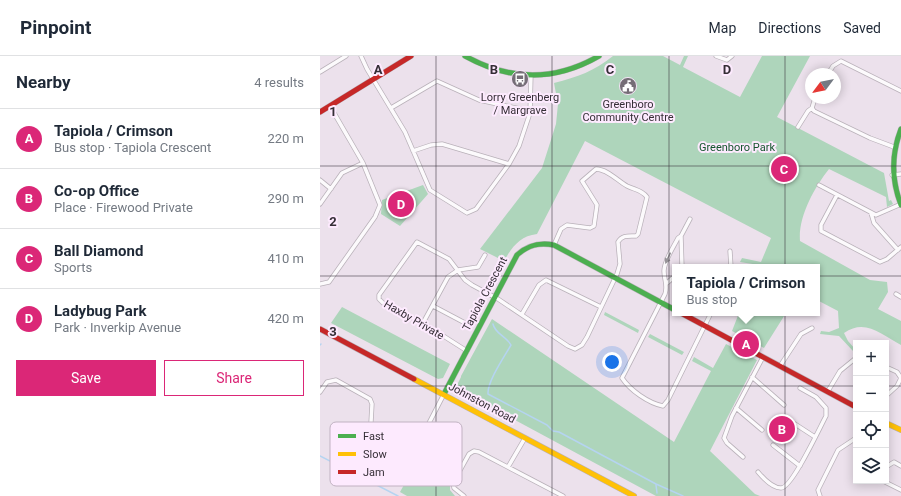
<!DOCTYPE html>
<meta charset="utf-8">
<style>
body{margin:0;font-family:Roboto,sans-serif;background:#f6f6f7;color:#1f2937}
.controls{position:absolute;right:12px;bottom:12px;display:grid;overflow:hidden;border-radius:0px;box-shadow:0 2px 10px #0003}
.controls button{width:36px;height:36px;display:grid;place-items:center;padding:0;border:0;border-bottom:1px solid #e0e1e3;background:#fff;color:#1f2937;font:20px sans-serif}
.compass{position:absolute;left:485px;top:12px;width:36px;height:36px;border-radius:50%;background:#fff;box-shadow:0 2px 10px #0003;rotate:238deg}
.you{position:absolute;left:292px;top:306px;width:14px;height:14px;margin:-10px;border:3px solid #fff;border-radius:50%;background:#1a73e8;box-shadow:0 0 0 6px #1a73e833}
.badge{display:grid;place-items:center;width:26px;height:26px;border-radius:50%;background:#db2777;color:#fff;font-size:13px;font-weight:700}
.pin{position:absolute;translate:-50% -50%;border:2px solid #fff;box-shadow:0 1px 4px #0006}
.popup{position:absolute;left:352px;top:208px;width:148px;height:52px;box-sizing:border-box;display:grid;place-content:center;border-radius:0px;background:#fff;filter:drop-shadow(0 1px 3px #0005);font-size:13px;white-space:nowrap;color:#747a83}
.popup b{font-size:15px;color:#1f2937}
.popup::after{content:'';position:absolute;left:50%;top:100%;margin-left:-8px;border:8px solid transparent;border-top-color:#fff}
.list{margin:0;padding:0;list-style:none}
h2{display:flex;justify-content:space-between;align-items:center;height:52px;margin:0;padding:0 16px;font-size:17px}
h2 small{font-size:13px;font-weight:400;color:#747a83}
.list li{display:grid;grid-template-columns:26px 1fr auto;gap:12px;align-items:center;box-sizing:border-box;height:60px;padding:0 16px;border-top:1px solid #e0e1e3}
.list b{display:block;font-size:15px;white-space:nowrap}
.list p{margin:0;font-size:13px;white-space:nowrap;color:#747a83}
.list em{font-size:13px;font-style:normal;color:#747a83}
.actions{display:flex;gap:8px;padding:12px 16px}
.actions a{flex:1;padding:9px 0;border:1px solid #db2777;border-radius:0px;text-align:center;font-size:14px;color:#db2777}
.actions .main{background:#db2777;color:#fff}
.icon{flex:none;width:22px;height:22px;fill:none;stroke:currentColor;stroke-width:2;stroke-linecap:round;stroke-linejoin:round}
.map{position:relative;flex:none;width:581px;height:440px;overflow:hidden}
header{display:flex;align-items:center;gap:24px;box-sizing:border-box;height:56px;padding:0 20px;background:#fff;border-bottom:1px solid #e0e1e3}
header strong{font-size:19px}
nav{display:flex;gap:22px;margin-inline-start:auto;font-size:14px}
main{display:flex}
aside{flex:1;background:#fff}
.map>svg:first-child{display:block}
</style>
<header>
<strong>Pinpoint</strong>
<nav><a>Map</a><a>Directions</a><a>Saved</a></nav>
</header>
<main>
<aside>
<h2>Nearby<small>4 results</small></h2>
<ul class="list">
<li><span class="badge">A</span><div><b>Tapiola / Crimson</b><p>Bus stop · Tapiola Crescent</p></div><em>220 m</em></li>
<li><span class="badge">B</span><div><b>Co-op Office</b><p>Place · Firewood Private</p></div><em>290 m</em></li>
<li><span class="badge">C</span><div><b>Ball Diamond</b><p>Sports</p></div><em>410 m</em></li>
<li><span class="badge">D</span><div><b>Ladybug Park</b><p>Park · Inverkip Avenue</p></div><em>420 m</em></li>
</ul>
<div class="actions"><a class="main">Save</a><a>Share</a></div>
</aside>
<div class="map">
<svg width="581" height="440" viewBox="0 0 581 440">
<rect width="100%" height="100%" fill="#ece1ec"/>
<path fill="#aed5bb" d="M293 0H343L360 9 364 0H368L363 11 420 41 442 0H490L457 61 564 117 569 145 571 144 573 148 567 151 566 141 509 113C494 132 478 161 480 185L550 224 567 226 568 236 558 253 581 265V289C561 278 545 262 524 277L528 285 535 293 533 295 519 280 500 278 501 275 509 276 519 272 518 255 497 244V211H439V209L420 206 422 202 441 206 451 182 265 85 217 178C200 180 192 191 184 205L160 193 222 112 236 68 238 48 234 27C258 21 274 15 293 0Z
M103 129 108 138 80 170 61 158 62 144Z
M22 251 130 308 123 322 118 323 11 267Z
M285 256 319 274 318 277 284 259Z
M419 257H466L444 292 412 275Z
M172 263 354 386 391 315 372 305 374 301 393 312 406 288 437 304 390 395 435 438 440 440H336L139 334 137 329 141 321V320Z
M330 278 364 296 362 299 328 281Z
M95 404 130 424V434L135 440H87L80 436 94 411 91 406Z"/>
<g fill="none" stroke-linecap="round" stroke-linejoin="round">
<path stroke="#b5d4f1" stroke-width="1.5" d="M173 268C175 278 186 280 191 289 184 301 167 326 168 338L227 369 233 375 239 376 336 428 363 440
M0 289 1 288
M0 400 78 440
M336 429 337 437"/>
<g stroke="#b9b1b9" stroke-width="5">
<path id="street" d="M41 0 47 13 85 76 110 134 147 157 156 153 189 108 199 90 210 57 211 19
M396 0 407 4 412 0
M0 16 26 0
M508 18 513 10 521 5 581 35
M71 52 117 25 159 44 210 55
M492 52 494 55 550 82 574 91
M478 71 488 55 492 52 495 42
M93 95 111 89 122 88 189 108
M572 119 581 118
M0 124 11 133
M499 129 556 159 581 148
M517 139 501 169V175L560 206 567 203 581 191
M0 148 22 117 43 107
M551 157 554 167 578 194
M370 163 361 180 358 182C353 192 344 205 344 215 344 224 348 229 345 238L302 322C310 334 328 347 343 350L348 344 391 257
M361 180 362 211
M410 195 411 211
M347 227 355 220
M0 228 9 226 55 161 60 149 43 107 10 50
M576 238 581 241
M113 250 147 268
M202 258 219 229 226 224 281 251
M103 267 128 221 138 214 158 211 165 199
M147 295 103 267 63 247 59 243V239L97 186 129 203 145 224 152 229 178 243 248 290 255 293 262 289 267 281 297 218 300 208 298 186C302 179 308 180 316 180L318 178 327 141C322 134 315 134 307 130 298 125 287 113 276 113L262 125 277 149 274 170 270 172 247 169 241 173 234 189
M460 310 481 278 492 272
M566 311 577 316 581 322 577 330 566 340
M432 321 464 349
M508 335 520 315 536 302
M0 336 7 326 16 324 50 343 52 348 50 384 84 403H88L93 398 124 338
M416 352 442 374
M459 361 475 368 495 381
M453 389 480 410
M423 401 407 387 404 382 412 360 443 301
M188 411 205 382
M566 411 574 406 581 410
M438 416C443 422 452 432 461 432 472 432 500 371 506 360V352L496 341 480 332
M563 425 581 434
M144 440 134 432 133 427 149 398 154 395 159 396 243 440
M500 440 498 434 518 394 536 382"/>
</g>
<g stroke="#b9b1b9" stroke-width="6">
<path id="fast" d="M145 0C190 25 234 26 279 0
M581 73C571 99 571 123 581 149
M124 338 197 199C208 189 219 186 234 189L355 254"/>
</g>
<g stroke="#b9b1b9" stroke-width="6">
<path id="slow" d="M94 323 314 440
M566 367 581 374"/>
</g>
<g stroke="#b9b1b9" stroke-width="6">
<path id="jam" d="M0 56 91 0
M361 257 536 351
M0 273 94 323"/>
</g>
<use href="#street" stroke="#fcfafc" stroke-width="3.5"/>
<use href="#fast" stroke="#4caf50" stroke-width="5"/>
<use href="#slow" stroke="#ffc107" stroke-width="5"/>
<use href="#jam" stroke="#c62828" stroke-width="5"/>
</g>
<defs><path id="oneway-solid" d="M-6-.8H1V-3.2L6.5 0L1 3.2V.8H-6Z"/></defs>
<use fill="#989499" href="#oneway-solid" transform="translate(348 202) rotate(115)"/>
<path fill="none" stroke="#352e36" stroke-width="1" stroke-opacity="0.55" d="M116 0V440M232 0V440M349 0V440M465 0V440M0 110H581M0 220H581M0 330H536M566 330H581"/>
<defs>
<g id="bus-disc" transform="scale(0.9)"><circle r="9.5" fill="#756d76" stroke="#fdeafe"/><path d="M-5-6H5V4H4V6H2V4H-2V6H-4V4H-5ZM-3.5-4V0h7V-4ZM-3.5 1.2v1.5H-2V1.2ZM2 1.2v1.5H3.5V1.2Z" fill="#fff"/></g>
<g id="civic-disc" transform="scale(0.9)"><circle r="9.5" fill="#756d76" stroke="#fdeafe"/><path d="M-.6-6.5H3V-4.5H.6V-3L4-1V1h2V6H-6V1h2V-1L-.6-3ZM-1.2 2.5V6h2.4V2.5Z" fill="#fff"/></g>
</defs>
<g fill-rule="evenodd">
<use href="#bus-disc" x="200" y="23"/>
<use href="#civic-disc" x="308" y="30"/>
</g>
<g text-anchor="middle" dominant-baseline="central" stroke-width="4" stroke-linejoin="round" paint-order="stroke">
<g font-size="11" fill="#352e36" stroke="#fdeafe">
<text x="200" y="41">Lorry Greenberg<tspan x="200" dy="13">/ Margrave</tspan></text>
<text x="308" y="48">Greenboro<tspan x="308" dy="13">Community Centre</tspan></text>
</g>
<g font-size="11" fill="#15552e" stroke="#fdeafe">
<text x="417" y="91">Greenboro Park</text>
</g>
<g font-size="11" fill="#352e36" stroke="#fdeafe">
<text transform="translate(165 238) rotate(-62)">Tapiola Crescent</text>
<text transform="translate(94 264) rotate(30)">Haxby Private</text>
<text transform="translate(162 347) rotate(28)">Johnston Road</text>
</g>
</g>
<rect x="10" y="366" width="132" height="64" rx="6" fill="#fdeafe" stroke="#c1b2c2" stroke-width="1"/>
<rect x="18" y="378" width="18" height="4" fill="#4caf50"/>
<rect x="18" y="396" width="18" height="4" fill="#ffc107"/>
<rect x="18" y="414" width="18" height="4" fill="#c62828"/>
<g font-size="11" fill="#352e36">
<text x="43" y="384">Fast</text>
<text x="43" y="402">Slow</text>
<text x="43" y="420">Jam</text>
</g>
<g font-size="13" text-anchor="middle" font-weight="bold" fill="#352e36" stroke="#fdeafe" stroke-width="4" stroke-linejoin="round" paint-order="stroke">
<text x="58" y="18">A</text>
<text x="174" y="18">B</text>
<text x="290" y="18">C</text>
<text x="407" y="18">D</text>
<text x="13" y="60">1</text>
<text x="13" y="170">2</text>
<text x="13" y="280">3</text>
</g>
</svg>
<div class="controls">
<button>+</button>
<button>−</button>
<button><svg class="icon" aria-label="locate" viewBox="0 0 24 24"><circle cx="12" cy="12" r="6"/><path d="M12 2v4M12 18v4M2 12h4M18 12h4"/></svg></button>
<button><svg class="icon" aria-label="layers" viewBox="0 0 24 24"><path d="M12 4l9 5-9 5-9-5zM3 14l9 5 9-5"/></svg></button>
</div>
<svg class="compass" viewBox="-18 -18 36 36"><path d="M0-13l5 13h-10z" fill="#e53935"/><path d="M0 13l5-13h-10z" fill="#747a83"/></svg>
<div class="you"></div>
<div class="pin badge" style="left:426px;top:288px">A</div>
<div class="popup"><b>Tapiola / Crimson</b>Bus stop</div>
<div class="pin badge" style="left:462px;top:373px">B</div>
<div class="pin badge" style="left:464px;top:113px">C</div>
<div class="pin badge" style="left:81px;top:148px">D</div>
</div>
</main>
